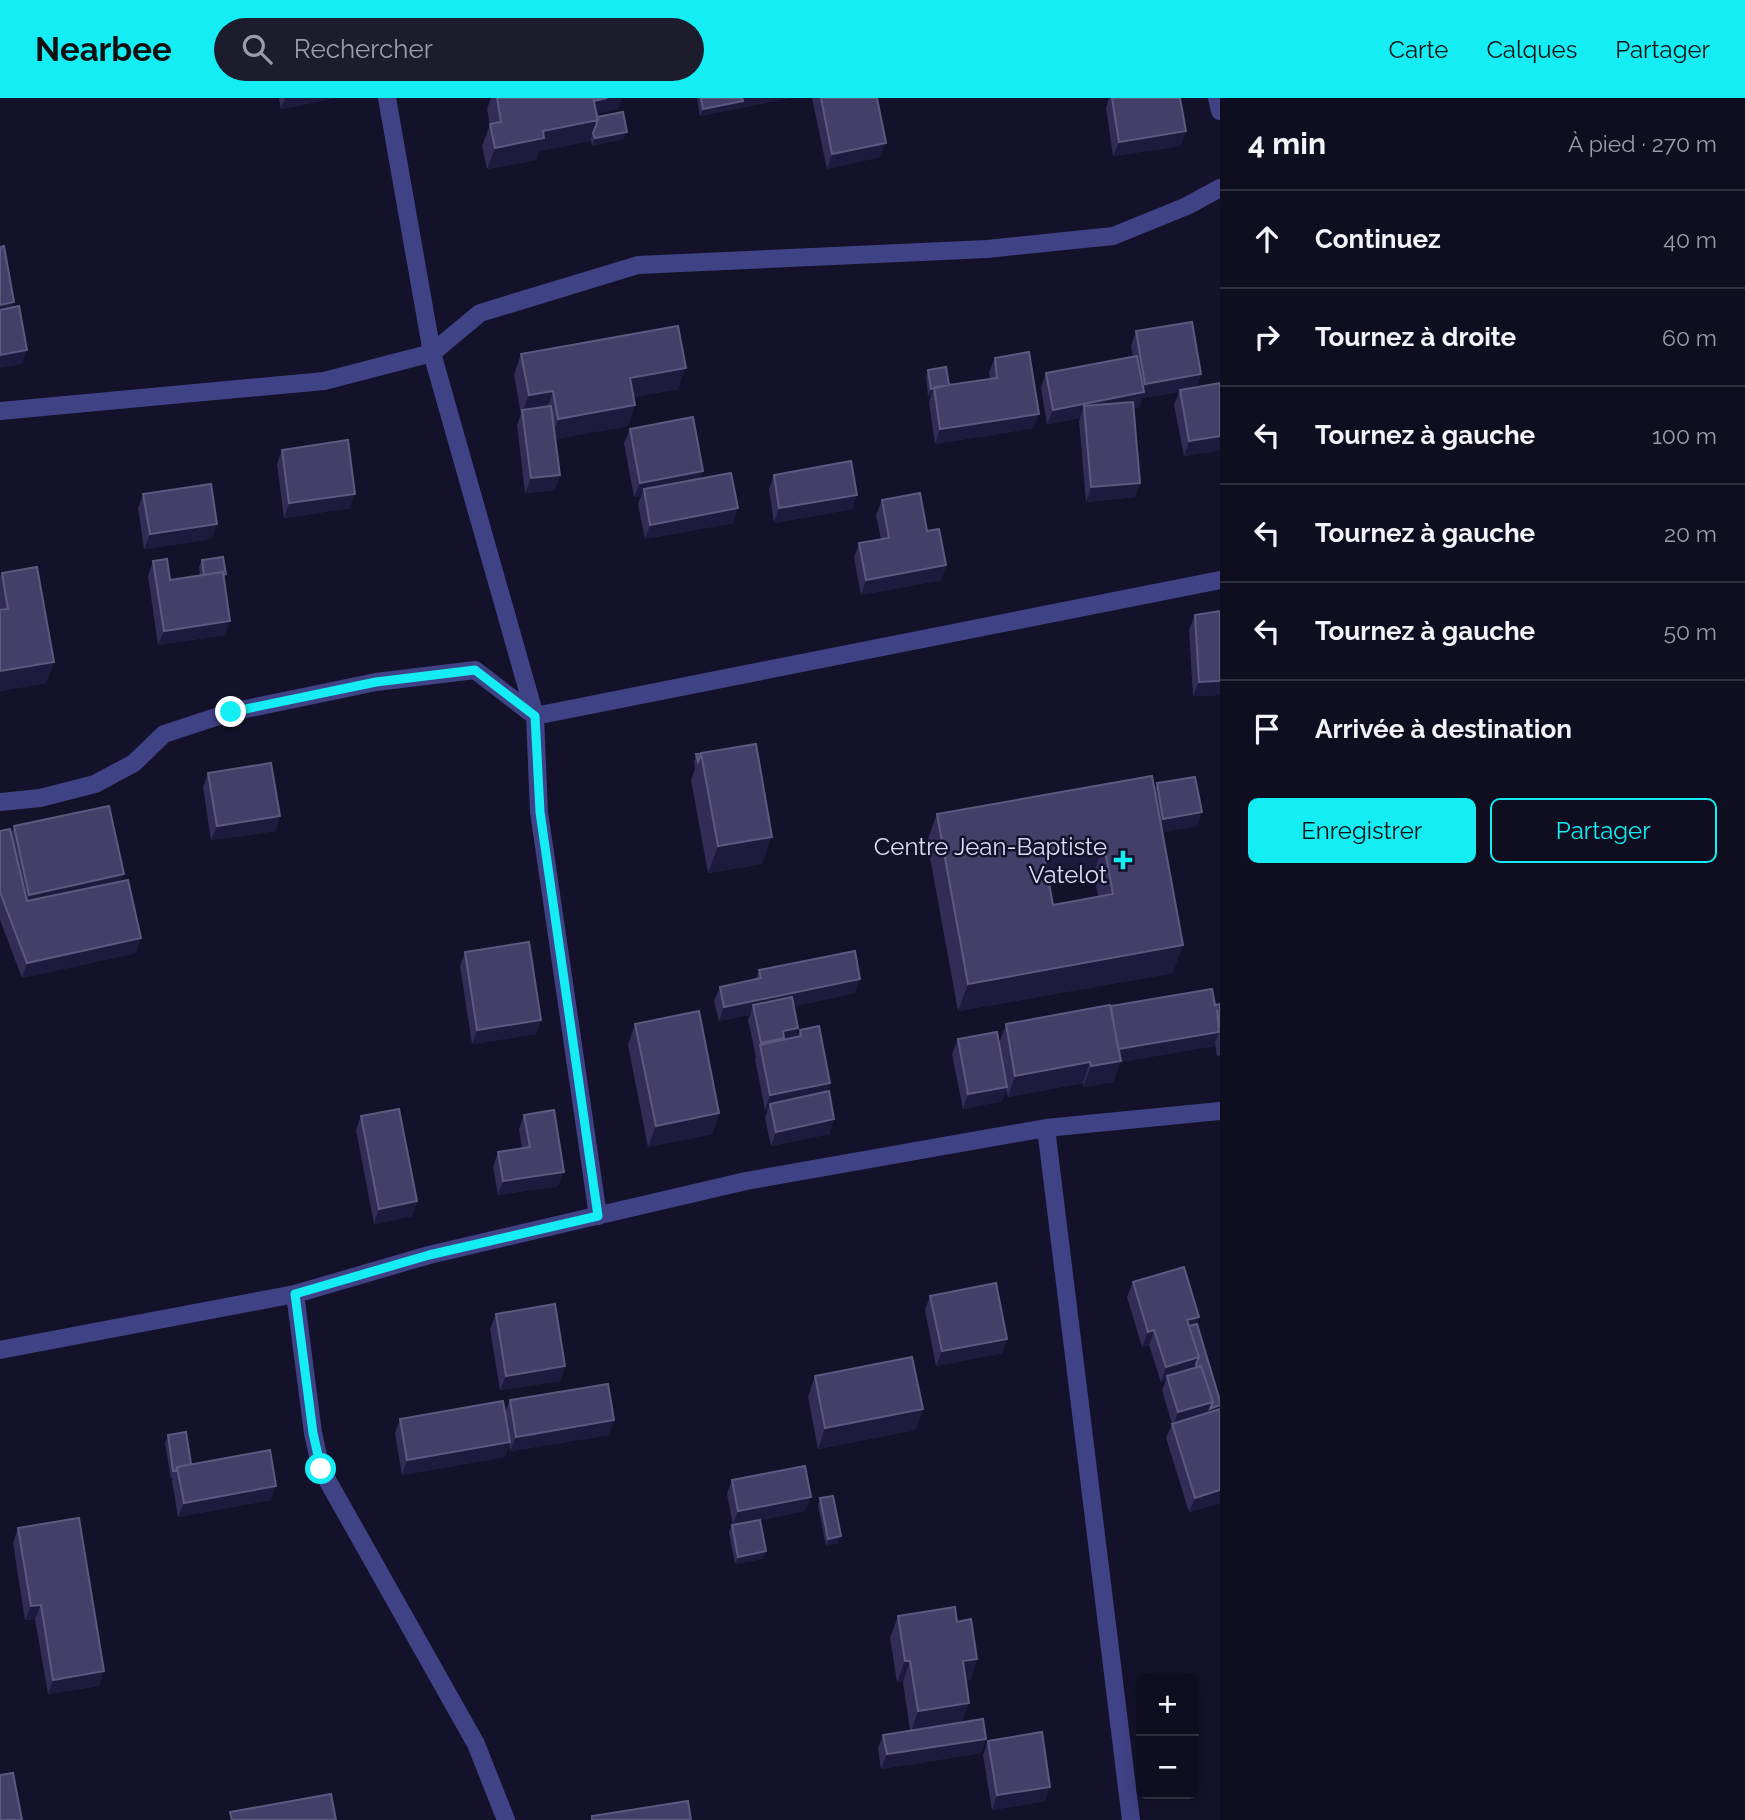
<!DOCTYPE html>
<html lang="fr">
<meta charset="utf-8">
<style>
body{margin:0;font-family:Raleway,sans-serif;background:#1d1c2d;color:#f1f3f6}
.controls{position:absolute;right:21px;bottom:21px;display:grid;overflow:hidden;border-radius:10px;box-shadow:0 4px 18px #0003}
.controls button{width:63px;height:63px;display:grid;place-items:center;padding:0;border:0;border-bottom:2px solid #2f2e3e;background:#0f0e20;color:#f1f3f6;font:35px sans-serif}
.stop{position:absolute;width:21px;height:21px;margin:-16px;border:5px solid #13edf3;border-radius:50%;background:#fff}
.stop.end{background:#13edf3;border-color:#fff;box-shadow:0 2px 7px #0008}
.list{margin:0;padding:0;list-style:none}
h2{display:flex;justify-content:space-between;align-items:center;height:91px;margin:0;padding:0 28px;font-size:30px}
h2 small{font-size:23px;font-weight:400;color:#9b9ca5}
.list li{display:grid;grid-template-columns:46px 1fr auto;gap:21px;align-items:center;box-sizing:border-box;height:98px;padding:0 28px;border-top:2px solid #2f2e3e}
.list b{display:block;font-size:26px;white-space:nowrap}
.list em{font-size:23px;font-style:normal;color:#9b9ca5}
.actions{display:flex;gap:14px;padding:21px 28px}
.actions a{flex:1;padding:16px 0;border:2px solid #13edf3;border-radius:10px;text-align:center;font-size:24px;color:#13edf3}
.actions .main{background:#13edf3;color:#111}
.icon{flex:none;width:38px;height:38px;fill:none;stroke:currentColor;stroke-width:2;stroke-linecap:round;stroke-linejoin:round}
.map{position:relative;flex:none;width:1220px;height:1722px;overflow:hidden}
header{display:flex;align-items:center;gap:42px;box-sizing:border-box;height:98px;padding:0 35px;background:#13edf3;color:#111}
header strong{font-size:33px}
nav{display:flex;gap:38px;margin-inline-start:auto;font-size:24px}
.search{width:490px;height:63px;background:#1d1c2d;display:flex;align-items:center;gap:18px;box-sizing:border-box;padding:0 24px;border-radius:38px;color:#9b9ca5;font-size:26px}
main{display:flex}
aside{flex:1;background:#0f0e20}
.map>svg:first-child{display:block}
</style>
<header>
<strong>Nearbee</strong>
<div class="search"><svg class="icon" aria-label="search" viewBox="0 0 24 24"><circle cx="10" cy="10" r="6"/><path d="M15 15l6 6"/></svg>Rechercher</div>
<nav><a>Carte</a><a>Calques</a><a>Partager</a></nav>
</header>
<main>
<div class="map">
<svg width="1220" height="1722" viewBox="0 0 1220 1722">
<rect width="100%" height="100%" fill="#14122a"/>
<g fill="none" stroke-linecap="round" stroke-linejoin="round">
<path stroke="#404286" stroke-width="18" d="M387 0 432 255 535 618 539 714 598 1118
M1217 0 1220 13
M0 313 324 283 432 255 480 215 638 167 987 151 1113 138 1187 108 1220 90
M0 704 40 700 95 686 134 665 164 636 231 614 376 584 475 572 535 618 1220 482
M1046 1030 1131 1722
M295 1196 313 1335 321 1371 476 1646 506 1722
M0 1252 295 1196 429 1157 746 1083 1046 1030 1220 1013"/>
</g>
<path fill="#322c57" fill-rule="evenodd" d="M279 0H335L281 11Z
M491 0H622L618 11 597 15V19L624 41 592 48 591 42 590 43 539 53 536 62 487 71 482 48 490 27 487 11Z
M697 0H790L700 18Z
M812 0H877L880 59 827 71Z
M1109 0H1112L1186 33 1180 48 1113 58 1106 10Z
M1136 233 1201 276 1196 290 1220 285V352L1184 358 1174 307 1179 294 1142 300 1139 309 1134 310 1140 385 1135 399 1086 404 1079 323 1080 320 1047 326 1041 290 1046 275 1133 259 1131 248Z
M521 256 678 291 634 299 635 307 628 328 555 341V392L525 395 517 327 521 316 514 277Z
M995 260 1033 330 935 346 929 304 931 298H928L926 279 928 272 949 287 990 281 989 274Z
M630 331 700 381 733 425 645 441 638 406 641 398 634 399 624 345Z
M282 352 350 410 284 420 277 366Z
M774 377 857 397 852 411 774 425 769 391Z
M143 396 217 426 211 441 144 451 138 410Z
M882 402 927 433 946 467 941 482 861 497 854 460 859 445 881 441 876 417Z
M202 462 224 481 225 537 158 547 148 478 153 463 170 482 200 477 199 469Z
M2 475 54 564 46 585 0 593V479Z
M1220 513V597L1193 598 1189 532 1195 517Z
M696 656H701L762 766 708 775 691 682 695 671 694 664Z
M208 675 280 718 275 733 211 742 203 689Z
M1157 685 1197 728 1162 734 1173 875 958 913 927 743 937 716 1154 692ZM1094 774 1098 798 1053 807 1049 782Z
M14 728 121 783 136 855 22 880 0 822V733L11 736Z
M465 854 541 922 536 936 472 946 460 868Z
M759 872 855 895 794 908 798 930 795 940 797 939 800 932 830 985 827 994 834 1021 829 1036 771 1048 765 1020 768 1011 765 1012 755 961 756 959 748 922 750 917 719 923 714 903 720 889 756 881Z
M1220 906V957L1217 958 1215 945 1214 948 1120 964 1113 984 1083 989V985L1008 999 1006 992 1002 1003 963 1011 952 956 958 941 999 945 1006 926 1110 910Z
M635 926 719 1015 712 1036 648 1049 628 947Z
M524 1017 564 1074 558 1088 498 1097 493 1069 498 1054 522 1051 519 1031Z
M361 1018 417 1103 412 1118 374 1126 356 1032Z
M1133 1184 1197 1226 1220 1303V1405L1189 1414 1166 1340 1172 1326 1162 1292 1166 1282 1161 1284 1149 1247 1142 1249 1127 1199Z
M930 1198 1007 1241 1002 1255 936 1268 925 1212Z
M496 1216 565 1268 560 1283 500 1292 490 1231Z
M815 1278 923 1311 915 1332 818 1351 808 1299Z
M510 1302 609 1337 510 1353 509 1346 505 1359 402 1377 395 1335 400 1321 505 1314Z
M168 1337 191 1366 271 1402 178 1419 172 1383 173 1380H171L165 1345Z
M732 1382 811 1399 805 1413 760 1422 766 1453 763 1461 735 1466 729 1434 732 1427H733L727 1396Z
M820 1400 838 1445 826 1448 818 1407Z
M18 1430 99 1588 48 1596 35 1521 25 1522 13 1445Z
M898 1518 957 1524 977 1561 970 1582 966 1583 962 1624 986 1641 981 1655 881 1671 878 1651 883 1637 910 1632 903 1584H897L890 1540Z
M988 1643 1045 1703 992 1712 983 1657Z"/>
<path fill="#1e1a3d" d="M285 0H335L281 11Z
M607 0H622L618 11 585 18 591 3Z
M744 0H790L740 10Z
M743 3 740 10 700 18 703 11Z
M598 22 590 43 539 53 536 62 487 71 495 50 543 33Z
M1186 33 1180 48 1113 58 1119 44Z
M627 34 624 41 592 48 595 40Z
M886 45 880 59 827 71 832 56Z
M14 204 9 218 0 220V207Z
M27 252 22 266 0 270V257Z
M686 270 678 291 623 301 630 280Z
M1201 276 1196 291 1142 300 1139 309 1085 319 1084 308 1080 320 1047 326 1053 312 1142 294 1145 286Z
M934 290 931 298H928L931 291Z
M553 293 546 314 522 315 529 297Z
M635 307 628 328 551 342 558 321Z
M1039 316 1033 330 935 346 940 331Z
M1220 338V352L1184 358 1189 343Z
M703 373 698 388 644 391 641 398 634 399 640 385Z
M560 377 555 392 525 395 531 380Z
M1140 385 1135 399 1086 404 1091 389Z
M355 396 350 410 284 420 289 405Z
M857 397 852 411 774 425 779 410Z
M738 410 733 425 645 441 650 427Z
M217 426 211 441 144 451 150 436Z
M946 467 941 482 861 497 866 482Z
M230 523 225 537 158 547 164 533Z
M54 564 46 585 0 593V573Z
M1220 583V597L1193 598 1199 584Z
M1202 714 1197 728 1158 735 1163 721Z
M280 718 275 733 211 742 217 728Z
M772 739 762 766 708 775 718 748Z
M1104 747 1094 774 1035 785 1044 758Z
M124 776 116 797 21 818 29 797Z
M141 840 136 855 22 880 27 865Z
M1183 847 1173 875 958 913 968 886Z
M860 881 855 895 755 916 753 907 750 917 719 923 724 909Z
M541 922 536 936 472 946 477 932Z
M798 930 793 944 760 947 756 959 761 945 783 933Z
M1219 934 1214 948 1120 964 1113 984 1083 989 1091 968 1118 951Z
M1090 964 1083 985 1008 999 1015 978Z
M830 985 825 999 770 1006 768 1011 765 1012 770 997Z
M1007 989 1002 1003 963 1011 968 996Z
M719 1015 712 1036 648 1049 656 1028Z
M834 1021 829 1036 771 1048 776 1034Z
M564 1074 558 1088 498 1097 503 1083Z
M417 1103 412 1118 374 1126 379 1111Z
M1199 1219 1194 1233 1187 1235V1222Z
M1154 1232 1149 1247 1142 1249 1148 1234Z
M1007 1241 1002 1255 936 1268 942 1253Z
M1199 1259 1193 1273 1167 1278 1166 1282 1161 1284 1166 1269Z
M565 1268 560 1283 500 1292 506 1278Z
M1213 1304 1220 1307 1218 1314 1173 1328 1178 1314Z
M923 1311 915 1332 818 1351 825 1330Z
M614 1322 609 1337 510 1353 516 1339Z
M510 1344 505 1359 402 1377 407 1362Z
M276 1388 271 1402 178 1419 184 1405Z
M1220 1392V1405L1189 1414 1195 1400Z
M811 1399 805 1413 733 1427 738 1413Z
M841 1438 838 1445 826 1448 828 1441Z
M766 1453 763 1461 735 1466 738 1459Z
M41 1507 35 1521 25 1522 31 1508Z
M977 1561 970 1582 955 1584 963 1563Z
M905 1563H910L903 1584H897Z
M104 1573 99 1588 48 1596 53 1582Z
M969 1605 961 1626 911 1634 918 1613Z
M986 1641 981 1655 881 1671 887 1656Z
M1050 1689 1045 1703 992 1712 997 1697Z"/>
<path fill="#443f68" stroke="#5c5880" stroke-width="2" fill-rule="evenodd" d="M497 0H593L598 22 543 33 544 40 495 50 490 26 501 24Z
M593 0H607L594 3Z
M701 0H742L743 3 703 11Z
M821 0H877L886 45 832 56Z
M1112 0H1180L1186 33 1119 44Z
M623 14 627 34 595 40 593 35 598 22 597 19Z
M4 148 14 204 0 207V149Z
M19 208 27 252 0 257V212Z
M1192 224 1201 276 1145 286 1136 233Z
M678 228 686 270 630 280 635 307 558 321 553 293 529 297 521 256Z
M1029 254 1039 316 940 331 934 289 997 280 995 260Z
M1137 258 1144 294 1053 312 1046 275Z
M946 269 949 287 931 291 928 272Z
M1220 285V338L1189 343 1180 292Z
M1133 304 1140 385 1091 389 1084 308Z
M551 308 560 377 531 380 522 312Z
M693 319 703 373 640 385 630 331Z
M348 342 355 396 289 405 282 352Z
M851 363 857 397 779 410 774 377Z
M731 375 738 410 650 427 644 391Z
M211 386 217 426 150 436 143 396Z
M920 395 927 433 939 431 946 467 866 482 859 445 889 440 882 402Z
M223 459 226 476 223 477V474L204 477 202 462Z
M167 461 170 482 223 474 230 523 164 533 153 463Z
M37 469 54 564 0 573V512L8 511 2 475Z
M1220 513V583L1199 584 1195 517Z
M756 646 772 739 718 748 701 655Z
M696 656H701L698 664Z
M271 665 280 718 217 728 208 675Z
M1152 678 1183 847 968 886 937 716ZM1104 747 1113 796 1053 807 1044 758Z
M1195 679 1202 714 1163 721 1157 685Z
M109 708 124 776 29 797 14 728Z
M10 731 27 803 128 782 141 840 27 865 0 794V733Z
M529 844 541 922 477 932 465 854Z
M855 853 860 881 724 909 720 889 761 880 759 872Z
M1212 891 1215 907 1220 906V929L1217 912 1219 934 1118 951 1111 908Z
M792 899 798 930 783 933 784 940 761 945 753 907Z
M1110 907 1121 963 1091 968 1090 964 1015 978 1006 926Z
M699 913 719 1015 656 1028 635 926Z
M819 928 830 985 770 997 760 947 801 938 800 932Z
M997 934 1007 989 968 996 958 941Z
M829 993 834 1021 776 1034 770 1006Z
M399 1011 417 1103 379 1111 361 1018Z
M554 1012 564 1074 503 1083 498 1054 530 1049 524 1017Z
M1184 1169 1199 1219 1187 1222 1199 1259 1166 1269 1154 1232 1148 1234 1133 1184Z
M996 1185 1007 1241 942 1253 930 1198Z
M555 1206 565 1268 506 1278 496 1216Z
M1197 1226 1220 1303V1307L1210 1311 1213 1304 1201 1268 1197 1269 1196 1266 1199 1259 1189 1228Z
M912 1259 923 1311 825 1330 815 1278Z
M1201 1268 1213 1304 1178 1314 1167 1278Z
M608 1286 614 1322 516 1339 510 1302Z
M503 1303 510 1344 407 1362 400 1321Z
M1220 1311V1392L1195 1400 1172 1326Z
M186 1334 191 1366 177 1369 176 1373H173L168 1337Z
M270 1352 276 1388 184 1405 177 1369Z
M805 1368 811 1399 738 1413 732 1382Z
M833 1398 841 1438 828 1441 820 1400Z
M79 1420 104 1573 53 1582 41 1507 31 1508 18 1430Z
M760 1422 766 1453 738 1459 732 1427Z
M955 1509 957 1524 971 1521 977 1561 963 1563 969 1605 918 1613 910 1563H905L898 1518Z
M983 1621 986 1641 887 1656 883 1637Z
M1042 1634 1050 1689 997 1697 988 1643Z
M13 1675 22 1722H0V1677Z
M331 1696 336 1722H232L230 1714Z
M688 1703 691 1722H592V1718Z"/>
<g fill="none" stroke-linecap="round" stroke-linejoin="round">
<path stroke="#13edf3" stroke-width="9" d="M231 614 376 584 475 572 535 618 540 714 598 1118 429 1157 295 1196 313 1335 321 1371"/>
</g>
<path fill="#13edf3" stroke="#14122a" stroke-width="2.5" d="M1119.5 751.5h7v7h7v7h-7v7h-7v-7h-7v-7h7z"/>
<g text-anchor="middle" dominant-baseline="central" stroke-width="5" stroke-linejoin="round" paint-order="stroke">
<g font-size="24" fill="#dedcfd" stroke="#14122a" text-anchor="end">
<text x="1107" y="748">Centre Jean-Baptiste<tspan x="1107" dy="28">Vatelot</tspan></text>
</g>
</g>
</svg>
<div class="controls">
<button>+</button>
<button>−</button>
</div>
<div class="stop" style="left:321px;top:1371px"></div>
<div class="stop end" style="left:231px;top:614px"></div>
</div>
<aside>
<h2>4 min<small>À pied · 270 m</small></h2>
<ul class="list">
<li><svg class="icon" aria-label="ahead" viewBox="0 0 24 24"><path d="M12 20V5M6 11l6-6 6 6"/></svg><div><b>Continuez</b></div><em>40 m</em></li>
<li><svg class="icon" aria-label="right" viewBox="0 0 24 24"><path d="M7 20v-9h11M14 6l5 5-5 5"/></svg><div><b>Tournez à droite</b></div><em>60 m</em></li>
<li><svg class="icon" aria-label="left" viewBox="0 0 24 24"><path d="M17 20v-9H6M10 6l-5 5 5 5"/></svg><div><b>Tournez à gauche</b></div><em>100 m</em></li>
<li><svg class="icon" aria-label="left" viewBox="0 0 24 24"><path d="M17 20v-9H6M10 6l-5 5 5 5"/></svg><div><b>Tournez à gauche</b></div><em>20 m</em></li>
<li><svg class="icon" aria-label="left" viewBox="0 0 24 24"><path d="M17 20v-9H6M10 6l-5 5 5 5"/></svg><div><b>Tournez à gauche</b></div><em>50 m</em></li>
<li><svg class="icon" aria-label="arrive" viewBox="0 0 24 24"><path d="M6 21V4h12l-3 4 3 4H6"/></svg><div><b>Arrivée à destination</b></div></li>
</ul>
<div class="actions"><a class="main">Enregistrer</a><a>Partager</a></div>
</aside>
</main>
